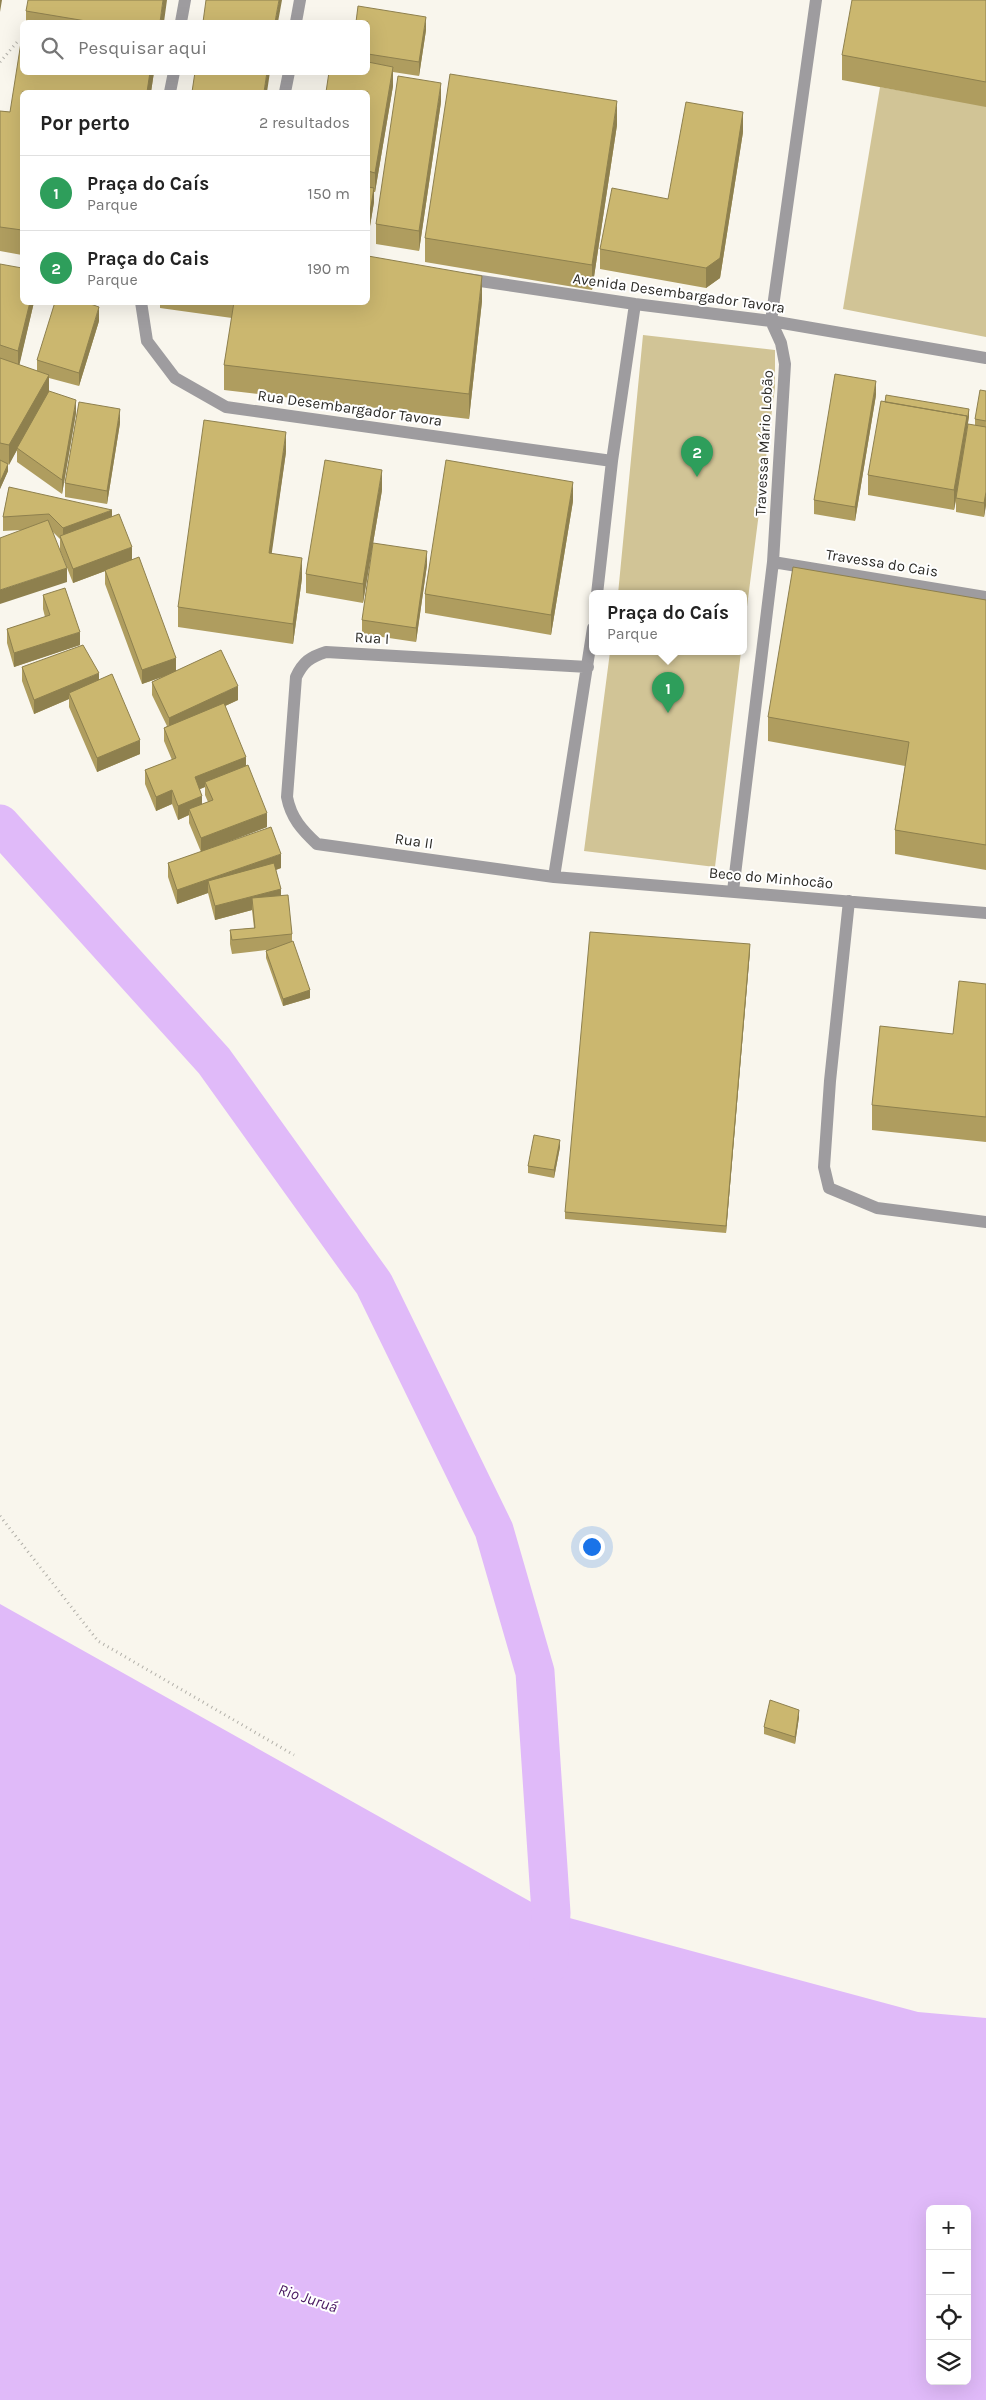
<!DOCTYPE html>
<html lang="pt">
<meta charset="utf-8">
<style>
body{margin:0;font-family:Karla,sans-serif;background:#f2f2f2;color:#222}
.controls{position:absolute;right:15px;bottom:15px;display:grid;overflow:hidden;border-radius:8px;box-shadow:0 5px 20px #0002}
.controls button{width:45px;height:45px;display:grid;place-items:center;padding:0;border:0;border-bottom:1px solid #e0e0e0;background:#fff;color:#222;font:25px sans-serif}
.you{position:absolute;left:591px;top:1546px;width:18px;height:18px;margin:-12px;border:4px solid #fff;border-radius:50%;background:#1a73e8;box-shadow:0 0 0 8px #1a73e833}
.badge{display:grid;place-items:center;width:32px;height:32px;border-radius:50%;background:#9e53c6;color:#fff;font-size:16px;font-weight:700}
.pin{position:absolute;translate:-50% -41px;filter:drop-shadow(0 1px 2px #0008)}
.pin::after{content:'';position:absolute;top:26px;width:18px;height:15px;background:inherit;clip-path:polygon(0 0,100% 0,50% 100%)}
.popup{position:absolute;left:589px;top:590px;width:158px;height:65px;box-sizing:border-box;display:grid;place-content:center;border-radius:8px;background:#fff;filter:drop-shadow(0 1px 4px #0005);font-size:16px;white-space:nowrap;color:#767676}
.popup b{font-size:19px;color:#222}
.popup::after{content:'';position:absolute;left:50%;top:100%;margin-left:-10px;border:10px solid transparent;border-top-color:#fff}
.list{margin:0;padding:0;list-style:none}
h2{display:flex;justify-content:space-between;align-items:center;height:65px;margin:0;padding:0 20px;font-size:21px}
h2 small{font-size:16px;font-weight:400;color:#767676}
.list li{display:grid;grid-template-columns:32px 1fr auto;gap:15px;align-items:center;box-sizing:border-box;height:75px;padding:0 20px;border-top:1px solid #e0e0e0}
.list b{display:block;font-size:19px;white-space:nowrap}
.list p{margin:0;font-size:16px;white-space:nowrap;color:#767676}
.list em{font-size:16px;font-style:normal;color:#767676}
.icon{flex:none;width:28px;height:28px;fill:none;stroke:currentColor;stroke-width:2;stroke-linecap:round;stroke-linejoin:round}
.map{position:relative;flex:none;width:986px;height:2400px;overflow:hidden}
.search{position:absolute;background:#fff;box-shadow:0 5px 20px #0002;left:20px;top:20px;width:350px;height:55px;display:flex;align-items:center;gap:12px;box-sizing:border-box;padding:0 18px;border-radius:8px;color:#767676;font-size:19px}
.panel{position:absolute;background:#fff;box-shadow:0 5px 20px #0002;left:20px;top:90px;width:350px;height:215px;border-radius:8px}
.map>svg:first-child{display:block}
</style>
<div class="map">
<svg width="986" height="2400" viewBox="0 0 986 2400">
<rect width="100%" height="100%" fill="#f9f6ed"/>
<path fill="#d1c496" d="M880 87 986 106V337L843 309Z
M643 335 775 350V387L743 638V594H618Z
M610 652H741L715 867 584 851Z"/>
<path fill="#e0baf9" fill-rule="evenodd" d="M0 1604 551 1913 918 2012 986 2018V2400H0ZM930 2209H967V2381H930Z"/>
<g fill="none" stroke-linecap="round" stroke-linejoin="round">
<path stroke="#e0baf9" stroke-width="39" d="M0 824 214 1061 374 1284 494 1530 535 1672 551 1913 548 1965"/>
<path stroke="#b2b0a9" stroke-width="3" stroke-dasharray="1 4" stroke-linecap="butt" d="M0 62 18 41 22 42
M0 1516 98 1641 294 1755"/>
<path stroke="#9e9c9f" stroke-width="12" d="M181 22 185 0
M296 22 300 0
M170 92 174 72
M285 92 289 72
M467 279 635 304 771 321 986 358
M141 302 147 341 175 378 226 407 612 461
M773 562 986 597
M597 594 612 461 635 304
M588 667 326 652C310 657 303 662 296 677L287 797C291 818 302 830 317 844L554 877 986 913
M554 877 593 628
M733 891 773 562 785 364 781 343 771 321 816 0
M849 901 830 1081 824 1167 829 1188 877 1208 986 1222"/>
</g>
<path fill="#af9d5f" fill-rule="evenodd" d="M986 0V107L842 80V55Z
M26 11 164 22H26Z
M368 22 426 30 419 76 393 72V86L375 192H374V202L368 238Z
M22 72H154L151 92H22V255L0 251V111L10 112Z
M441 102 419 251 376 244V224Z
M617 125 592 290 425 262V238Z
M743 132 720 278 706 288 600 269V249L668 199Z
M0 264 22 302H34L19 365 37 371V360L99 321 79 386 49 378V393L76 413 62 494 17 462V450L8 465V471L0 489Z
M482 301 469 419 224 390V365L232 318 160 308V302H368Z
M986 391V505L984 517 956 512V501L954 510 868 495V475L969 416 967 431 975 425V419Z
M876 395 855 521 814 514V500Z
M120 423 107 504 65 497V483Z
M286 452 271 554 302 578 293 644 178 627V607Z
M9 487 112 517 132 560 176 671 238 700 225 706 267 827 222 844 281 868 276 870 281 895 292 934V941L310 998 283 1006 266 958V950L232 954 230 944V930L254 928 252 910 215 920 208 893 177 904 168 877V863L201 852 189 823V815L178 820 172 804 156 811 145 784V770L172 760 164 741V728L167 726 152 695V682L162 677 142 684 105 584V571L73 583 60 550V539L53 532 67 582 21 530 3 531V517ZM205 787V795L208 802 202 804 200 789Z
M382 490 363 603 306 593V574Z
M573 501 551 635 425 613V594Z
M427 565 416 642 362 634V620Z
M43 595 80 645 14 667 7 643V629L45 617 43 609Z
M986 600V870L895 854V830L905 766 768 741V717Z
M22 667 99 680 140 754 97 772 69 707V699L34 714 22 681Z
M750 951 726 1233 565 1219V1212Z
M986 984V1142L872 1130V1105L953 1034Z
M560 1147 554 1178 528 1173V1166Z
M799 1717 795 1744 764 1734V1727Z"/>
<path fill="#8e804e" d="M0 0H2L0 12Z
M163 0H167L164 22H160Z
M279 0H282L278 22H275Z
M426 17V30L419 76V62Z
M393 67V86L375 192V173Z
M150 72H154L151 92H147Z
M267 72H270L267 92H264Z
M441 83V102L419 251V231Z
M617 101V125L592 290V265Z
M743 112V132L720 278 706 288V268Z
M374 188V202L368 238V224Z
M482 276V301L469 419V394Z
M30 302H34L18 371V351Z
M99 307V321L79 386V373Z
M49 375V395L17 448V450L9 465V445Z
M876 381V395L855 521V507Z
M76 400V413L62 494V480Z
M120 409V423L107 504V491Z
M969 409V416L954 510V490L967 416Z
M286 432V452L269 573V553Z
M8 464V471L0 489V482Z
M382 470V490L363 603V584Z
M573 482V501L551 635V615Z
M986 492V505L984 517V503Z
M112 510V524L63 542V528Z
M132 547V561L73 583V569Z
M427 551V565L416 642V628Z
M302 558V578L293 644V624Z
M67 568V582L0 604V590Z
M80 632V645L14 667V653Z
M176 658V672L142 684V670Z
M99 673V687L69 693V699L34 714V700Z
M238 686V700L169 732V718Z
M140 740V754L97 772V758Z
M246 757V771L205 782V787L195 791V777Z
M172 790V804L156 811V797Z
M202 796V810L189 809V815L178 820V806Z
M267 813V827L201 852V838Z
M281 854V868L211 892 208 881V893L177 904V890Z
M281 889V902L252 898V910L215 920V906Z
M750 944V951L726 1233V1226Z
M310 990V998L283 1006V999Z
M560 1140V1147L554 1178V1170Z
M799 1710V1717L795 1744V1737Z"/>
<path fill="#cbb76f" stroke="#8e804e" d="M28 0H163L160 22H92L26 11Z
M206 0H279L275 22H203Z
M852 0H986V82L842 55Z
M358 6 426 17 419 62 368 54V22H356Z
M22 36V72H150L147 92H22V230L0 227V111L10 112Z
M368 62 393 67 375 173 368 171V92H326L329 72H368Z
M195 72H267L264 92H192Z
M450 74 617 101 592 265 425 238Z
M398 76 441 83 419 231 376 224Z
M686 102 743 112 720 258 706 268 600 249 612 188 668 199Z
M368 187 374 188 368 224Z
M368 256 482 276 469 394 224 365 234 302H368Z
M0 264 22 268V302H30L18 351 0 345Z
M55 302H85L99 307 79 373 37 360Z
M221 302H234V304Z
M0 358 49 375 9 445 0 443Z
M835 374 876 381 855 507 814 500Z
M980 390 986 391V421L975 419Z
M49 391 76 400 62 480 17 448Z
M886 395 969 409 967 422V416L885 402Z
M881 401 967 416 954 490 868 475Z
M79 402 120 409 107 491 65 483Z
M204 420 286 432 269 553 302 558 293 624 178 607Z
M968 424 986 427V492L984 503 956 498Z
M0 460 8 464 0 482Z
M325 460 382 470 363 584 306 574Z
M446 460 573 482 551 615 425 594Z
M9 487 112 510 63 528 49 514 3 517Z
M119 514 132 547 73 569 60 536Z
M48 520 67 568 0 590V538Z
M373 543 427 551 416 628 362 620Z
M139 557 176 658 142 670 105 570Z
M793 567 986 600V845L895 830 909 742 768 717Z
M65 588 80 632 14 653 7 629 50 615 43 595Z
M83 645 99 673 34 700 22 667Z
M221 650 238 686 169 718 152 682Z
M112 674 140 740 97 758 69 693Z
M224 703 246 757 195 777 202 796 178 806 172 790 156 797 145 770 176 758 164 728Z
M248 765 267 813 201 838 189 809 213 800 205 782Z
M271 827 281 854 177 890 168 863Z
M274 863 281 889 215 906 208 881Z
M288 895 292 934 232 940 230 930 255 928 252 898Z
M590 932 750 944 726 1226 565 1212Z
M293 941 310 990 283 999 266 951Z
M959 981 986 984V1117L872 1105 880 1026 953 1034Z
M534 1135 560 1140 554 1170 528 1166Z
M770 1700 799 1710 795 1737 764 1727Z"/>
<g text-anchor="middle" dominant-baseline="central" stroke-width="4" stroke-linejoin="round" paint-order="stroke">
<g font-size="15" fill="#2b2a26" stroke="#fff">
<text transform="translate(679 293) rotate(8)">Avenida Desembargador Tavora</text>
<text transform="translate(350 408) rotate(8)">Rua Desembargador Tavora</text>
<text transform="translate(764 443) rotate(-87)">Travessa Mário Lobão</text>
<text transform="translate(882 563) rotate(9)">Travessa do Cais</text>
<text transform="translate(372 638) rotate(3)">Rua I</text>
<text transform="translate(414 841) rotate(8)">Rua II</text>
<text transform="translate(771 878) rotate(5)">Beco do Minhocão</text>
</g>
<g font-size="16" font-style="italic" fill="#481760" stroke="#fff">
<text transform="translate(308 2298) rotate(18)">Rio Juruá</text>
</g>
</g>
</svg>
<div class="controls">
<button>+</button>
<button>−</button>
<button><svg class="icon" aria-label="locate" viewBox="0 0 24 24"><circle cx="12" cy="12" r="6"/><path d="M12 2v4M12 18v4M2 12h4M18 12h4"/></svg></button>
<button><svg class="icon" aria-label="layers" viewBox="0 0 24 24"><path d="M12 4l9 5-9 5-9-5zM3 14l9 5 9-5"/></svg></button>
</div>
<div class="you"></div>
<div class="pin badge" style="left:668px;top:713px;background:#2e9e5b">1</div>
<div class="popup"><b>Praça do Caís</b>Parque</div>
<div class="pin badge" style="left:697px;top:477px;background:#2e9e5b">2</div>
<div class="search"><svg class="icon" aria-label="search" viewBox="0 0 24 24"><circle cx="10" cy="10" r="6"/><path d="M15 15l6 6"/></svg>Pesquisar aqui</div>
<section class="panel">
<h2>Por perto<small>2 resultados</small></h2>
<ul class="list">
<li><span class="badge" style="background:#2e9e5b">1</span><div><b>Praça do Caís</b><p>Parque</p></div><em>150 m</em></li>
<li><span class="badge" style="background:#2e9e5b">2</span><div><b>Praça do Cais</b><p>Parque</p></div><em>190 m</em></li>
</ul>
</section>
</div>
